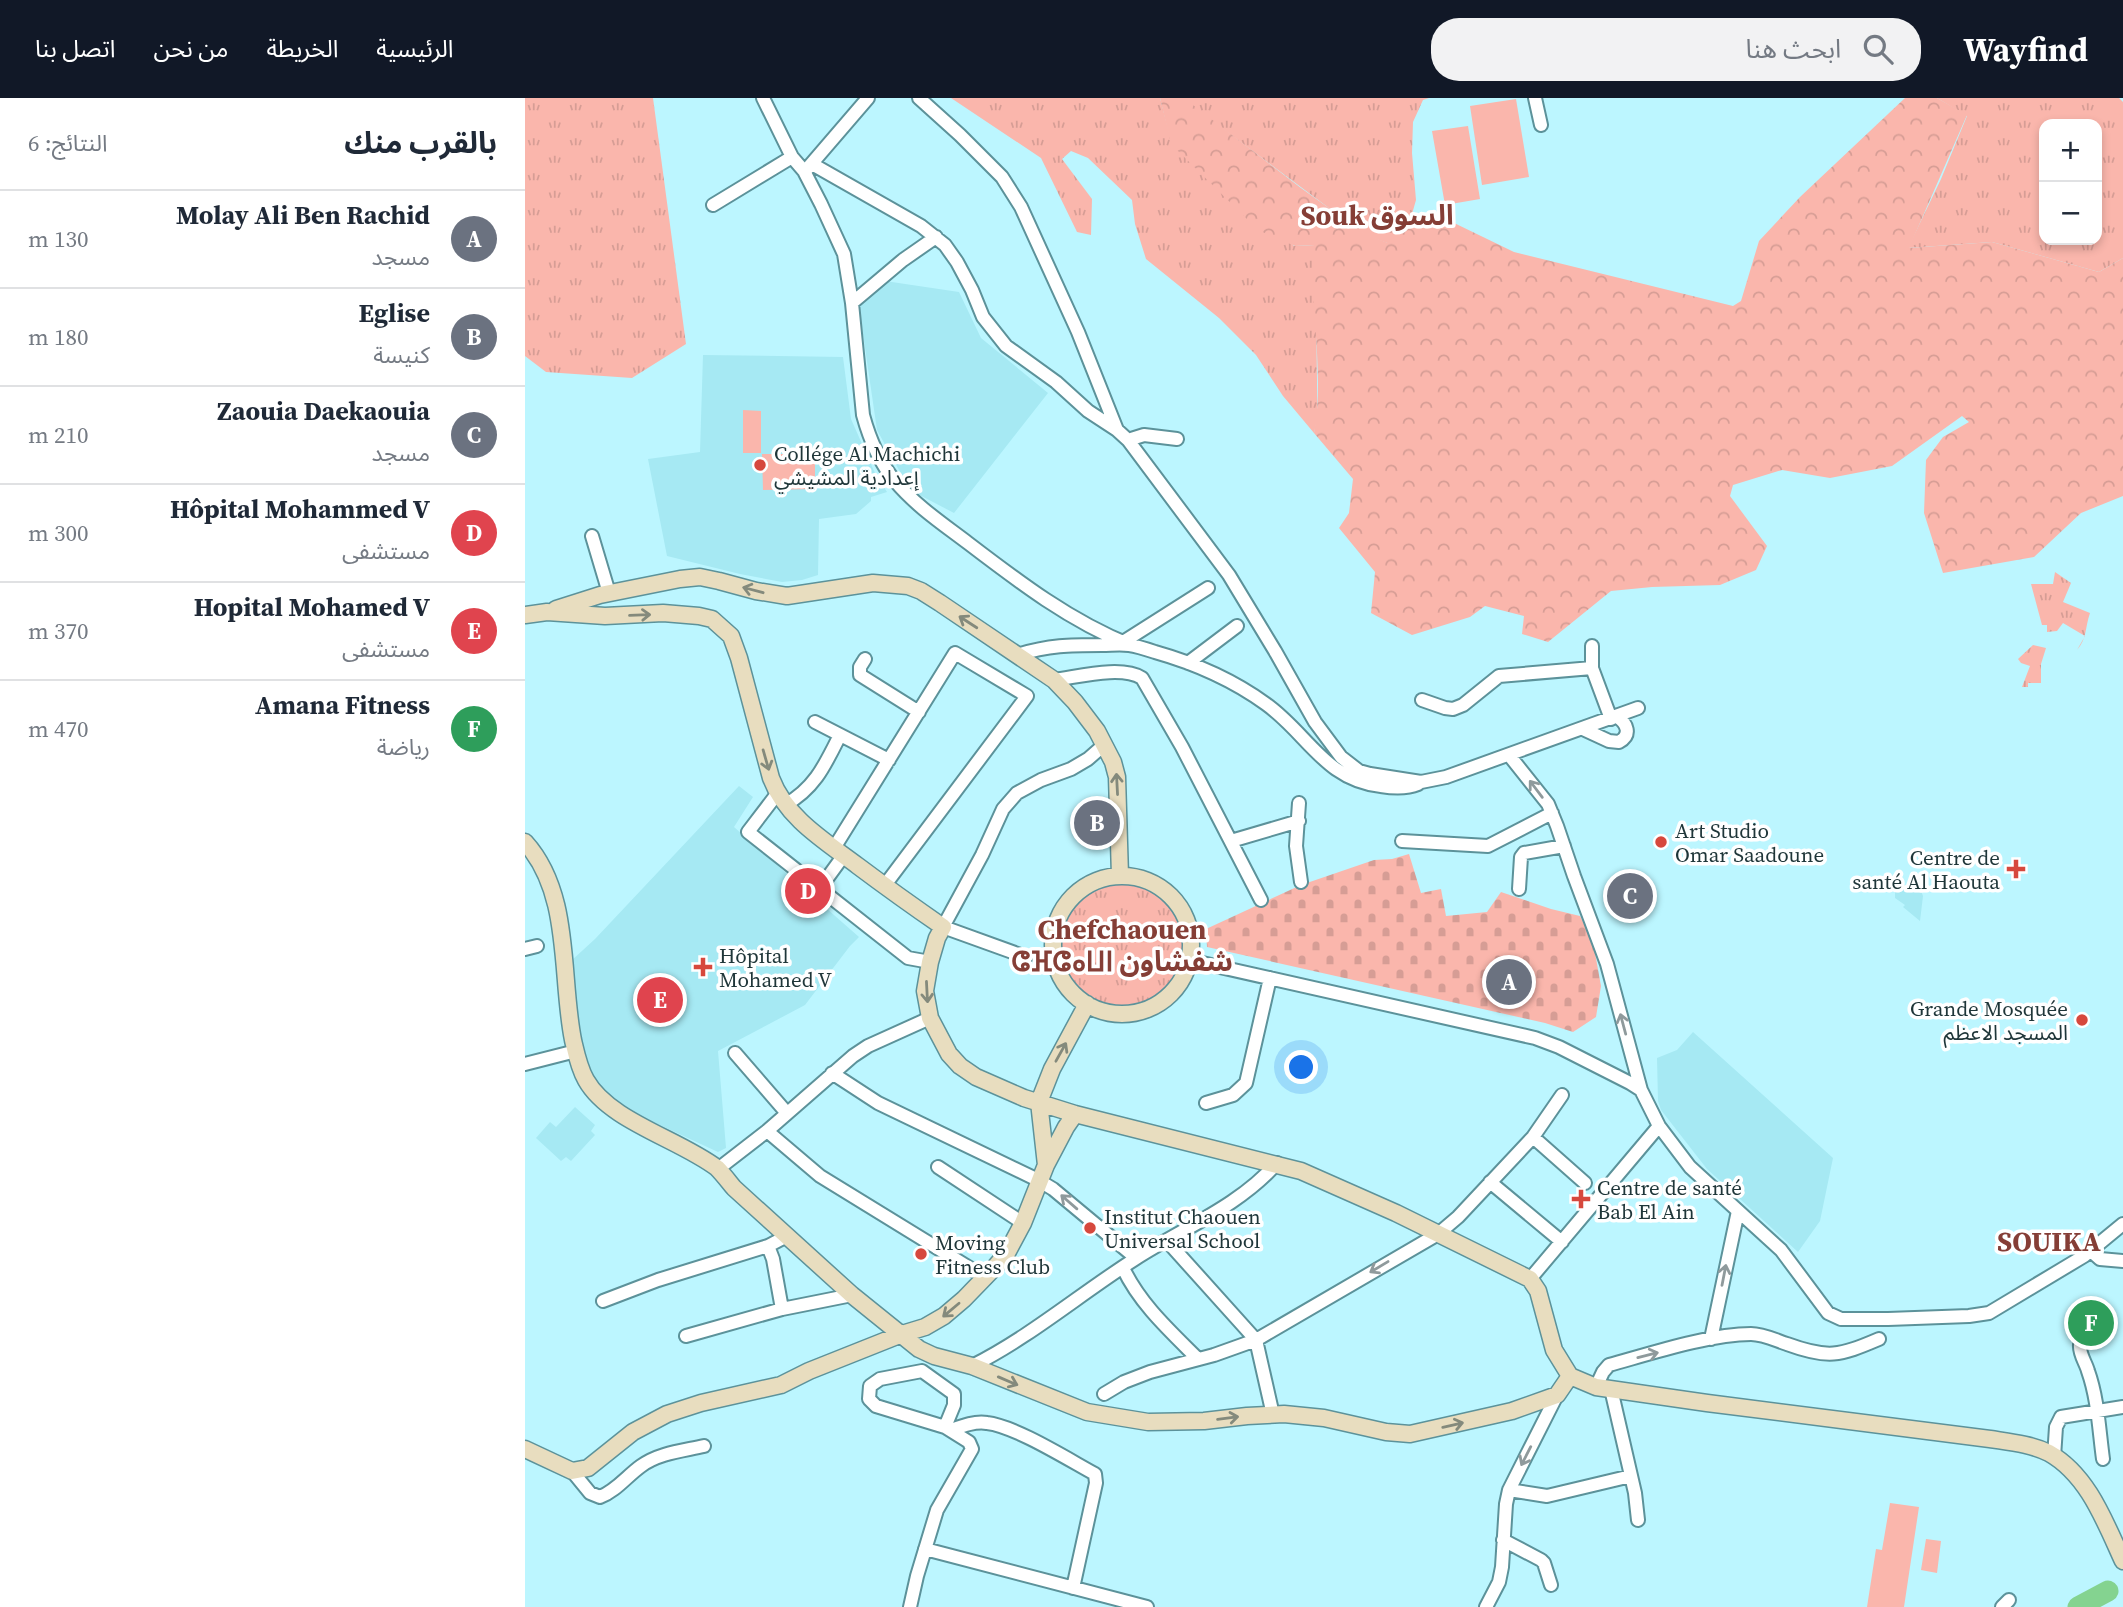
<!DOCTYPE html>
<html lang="ar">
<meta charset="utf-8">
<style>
body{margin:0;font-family:"Source Serif 4","Noto Sans Arabic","Noto Sans Tifinagh",serif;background:#f2f2f3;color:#1f2937;direction:rtl}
.controls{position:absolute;right:21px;top:21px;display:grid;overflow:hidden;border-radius:14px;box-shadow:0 4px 10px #0003}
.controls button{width:63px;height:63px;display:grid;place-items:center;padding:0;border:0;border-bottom:2px solid #e0e1e3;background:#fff;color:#1f2937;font:35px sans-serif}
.you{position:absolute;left:777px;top:970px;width:24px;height:24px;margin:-18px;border:5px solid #fff;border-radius:50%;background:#1a73e8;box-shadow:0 0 0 10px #1a73e833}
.badge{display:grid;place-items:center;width:46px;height:46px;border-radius:50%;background:#111827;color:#fff;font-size:23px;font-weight:700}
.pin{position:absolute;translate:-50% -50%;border:4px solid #fff;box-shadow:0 2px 7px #0006}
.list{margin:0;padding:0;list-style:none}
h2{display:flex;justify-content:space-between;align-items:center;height:91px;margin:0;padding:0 28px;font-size:30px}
h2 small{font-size:23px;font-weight:400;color:#747a83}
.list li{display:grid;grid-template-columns:46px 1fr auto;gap:21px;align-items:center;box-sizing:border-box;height:98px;padding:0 28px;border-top:2px solid #e0e1e3}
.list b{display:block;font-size:26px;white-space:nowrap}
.list p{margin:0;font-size:23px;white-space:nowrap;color:#747a83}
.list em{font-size:23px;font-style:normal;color:#747a83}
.icon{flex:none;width:38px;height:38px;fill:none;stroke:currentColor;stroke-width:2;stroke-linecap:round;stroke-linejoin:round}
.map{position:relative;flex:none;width:1598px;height:1509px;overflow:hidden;direction:ltr}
header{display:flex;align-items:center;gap:42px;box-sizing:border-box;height:98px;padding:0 35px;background:#111827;color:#fff}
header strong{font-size:33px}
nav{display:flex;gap:38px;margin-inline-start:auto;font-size:24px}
.search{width:490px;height:63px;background:#f2f2f3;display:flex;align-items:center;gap:18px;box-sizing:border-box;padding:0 24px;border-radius:28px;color:#747a83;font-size:26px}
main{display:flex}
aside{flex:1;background:#fff}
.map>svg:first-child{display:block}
</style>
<header>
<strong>Wayfind</strong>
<div class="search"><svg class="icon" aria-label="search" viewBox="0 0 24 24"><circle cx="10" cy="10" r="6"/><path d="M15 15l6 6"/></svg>ابحث هنا</div>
<nav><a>الرئيسية</a><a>الخريطة</a><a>من نحن</a><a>اتصل بنا</a></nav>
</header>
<main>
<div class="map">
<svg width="1598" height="1509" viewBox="0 0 1598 1509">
<defs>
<pattern id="grass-tufts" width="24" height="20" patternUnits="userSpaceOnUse" patternTransform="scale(1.75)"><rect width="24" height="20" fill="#fab6ac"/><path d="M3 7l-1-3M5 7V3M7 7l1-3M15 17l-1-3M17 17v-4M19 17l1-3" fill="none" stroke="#d69d95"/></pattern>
<pattern id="forest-crowns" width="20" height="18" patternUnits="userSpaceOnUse" patternTransform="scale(1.75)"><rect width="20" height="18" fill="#fab6ac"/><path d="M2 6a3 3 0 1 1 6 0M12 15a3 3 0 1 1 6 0" fill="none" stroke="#d69d95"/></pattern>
<pattern id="cemetery-stones" width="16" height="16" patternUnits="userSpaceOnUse" patternTransform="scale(1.75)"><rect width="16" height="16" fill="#fab6ac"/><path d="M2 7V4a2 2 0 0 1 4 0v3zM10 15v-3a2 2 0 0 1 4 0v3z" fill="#d69d95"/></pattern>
</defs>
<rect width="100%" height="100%" fill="#bcf6ff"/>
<path fill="#a6e9f3" d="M360 183 434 194 456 240 523 295 429 415 385 392 352 332 333 202Z
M178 257 318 259 326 321 349 373 362 394 346 399V403L331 416 294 421 293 477 277 482 257 484 215 476 142 458 123 361 175 354Z
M214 688 228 699 209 729 334 839 325 848 280 907 193 953 201 1050 193 1054 109 1015 72 991 52 941 46 863 70 841Z
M1370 787H1380L1396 793 1398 798 1395 823 1378 809 1380 807 1370 800Z
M1168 934 1308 1060 1295 1123 1273 1154 1182 1071 1136 1012 1133 1003 1132 960 1152 952Z
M50 1009 70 1027 66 1033 70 1037 46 1063 41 1059 36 1063 11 1040 25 1024 31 1029Z"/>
<path fill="url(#grass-tufts)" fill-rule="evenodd" d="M0 0H128L161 246 107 280 21 274 0 258Z
M426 0H635L647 46 769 148 790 147 792 281V322L789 335 758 298 731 257 694 220 621 161 610 126 607 102 563 60 546 53 537 61 567 101 566 137 552 134 516 60Z
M657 0H904L898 2 888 24 887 55 891 102 887 116 876 125 873 138 865 146 840 137Z
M1412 0H1594L1598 4V160L1574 174 1467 144 1383 150 1416 81 1442 18ZM1519 26H1572V142H1519Z
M1530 474 1546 485 1538 504 1565 515C1560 529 1562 541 1552 552L1560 538 1538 525 1532 533 1522 534V527H1517L1506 486H1528Z
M1508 547 1521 550 1516 566V585H1503V589H1497L1505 568 1496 565 1493 561Z
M534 847a62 62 0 1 1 124 0a62 62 0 1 1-124 0Z"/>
<path fill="url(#forest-crowns)" d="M635 0H659L776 90 840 136 863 145C873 138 873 128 882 120L925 123 989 154 1208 208 1216 203 1234 143 1275 99 1380 0H1412L1442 17 1384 150 1467 144 1574 174 1598 160V398L1556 415 1509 459 1418 475 1399 415 1401 362 1418 339 1444 324 1437 318 1367 368 1305 380 1257 372 1208 387 1205 398 1242 448 1231 472 1195 487 1127 489 1086 493 1023 544 997 536 999 518 960 508 945 519 887 537 846 515 850 474 814 430 824 415 828 381 789 335C800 275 784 208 789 147L770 148 733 132 646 46Z"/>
<path fill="url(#cemetery-stones)" d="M884 756 896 795 916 791 921 818 962 814 976 794 1026 811 1055 818 1068 844 1076 888 1071 919 1048 934 1020 925 682 849 681 831 776 787 849 762 867 761Z"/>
<path fill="#fab6ac" d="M991 1 1004 79 957 87 945 8Z
M943 28 955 101 920 107 907 33Z
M218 312 236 313V355H218Z
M237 356H290V391L238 392Z
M1365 1405 1394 1409 1379 1509H1342L1351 1451 1357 1452Z
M1401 1441 1416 1443 1412 1475 1396 1472Z"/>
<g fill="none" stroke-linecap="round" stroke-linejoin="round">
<path stroke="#84d390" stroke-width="21" d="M1553 1509 1583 1493"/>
<g stroke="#5c929a" stroke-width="16">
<path id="street" d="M238 0 267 59 279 73 296 106 319 156 327 205 338 317C344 339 355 365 370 383 391 408 418 426 443 445 494 484 545 523 605 547
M394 0 435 37 477 79 496 109 553 234 592 332 603 342 704 477 750 553 790 624 816 659 834 673 845 676 896 684 921 679 1113 610
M1010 0 1016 27
M287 66 396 128 420 147 432 164 447 192 458 219 481 248 531 284 563 313 592 332
M282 71 343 0
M188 107 267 59
M327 205 378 162 411 139
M603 342 619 337 652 341
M67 438 84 495
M598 544 683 490
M1067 548V570L1086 621
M492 557C524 547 545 547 577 547 586 547 595 546 604 547 612 548 621 551 630 554 669 565 708 582 741 606 783 636 800 682 856 688 868 690 881 691 893 686
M340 561 335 569V577L394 614
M663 565 712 528
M529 582C553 579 596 567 617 580L657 649 736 802
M897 602 920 610 928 611 938 607 974 578 1067 570
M290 624 364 662
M1058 631 1084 643 1094 644C1107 637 1102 625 1092 619
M984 657 1023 706 1032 728 1049 778 1082 866 1116 992
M252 696 223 734 383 860 405 864
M774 705 771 748 776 784
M260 707C290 690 300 667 315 637
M706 743 774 723
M877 743 963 748 1027 715
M309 750 430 555 502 598 360 787
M295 790 319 757
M994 791 996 759 999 755 1039 748
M0 851 12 848
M501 859 418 829 457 757 478 711 492 695 516 682 546 671 563 661 579 647
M664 862 1010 940 1034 949 1105 985 1116 992 1134 1028 1165 1069 1256 1152 1303 1215 1316 1221H1363L1444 1218 1464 1215 1559 1158 1598 1126
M210 955 261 1014
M0 966 51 953
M307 975 353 1005 513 1082 528 1091 611 1160
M681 1005 708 997 721 985 745 880
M242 1033 295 1078 461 1180
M1008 1039 1060 1085
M413 1069 498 1125
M193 1071 242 1033 328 958 343 948 405 920
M965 1084 1037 1144
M642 1143 731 1242 748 1317
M243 1148 248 1161 257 1211
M1566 1153 1575 1161 1598 1163
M598 1170C615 1206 645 1233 673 1261
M1005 1181 1134 1028
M78 1203 133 1182 243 1148 262 1138
M1577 1225C1573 1234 1557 1235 1555 1247 1554 1256 1561 1265 1563 1273 1573 1301 1574 1332 1578 1361
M161 1238 257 1211 327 1197
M1186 1241 1213 1113
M447 1268C505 1239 555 1196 610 1161 658 1130 713 1109 752 1065
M1071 1289 1078 1274 1084 1267C1124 1256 1185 1236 1226 1236 1238 1236 1250 1242 1262 1246 1303 1261 1314 1258 1354 1241
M1086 1291 1110 1395 1113 1422
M579 1296 599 1284 625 1274 689 1257 731 1242 913 1136 933 1119 1008 1039 1037 997
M426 1332C437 1328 450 1323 462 1325 490 1328 544 1362 570 1376L571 1385 548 1490
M1529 1359 1531 1329 1536 1319 1598 1309
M47 1373 65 1395 75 1399C91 1393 102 1378 116 1368 134 1355 157 1353 179 1348
M984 1392 1022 1398 1106 1378
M978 1442 1016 1462 1019 1465 1026 1487
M400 1451 622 1509
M385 1509 392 1478 412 1412 447 1351 444 1344 420 1329 429 1307V1296L397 1273 355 1281 345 1288 344 1301 351 1308 420 1329
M961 1509 974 1484 977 1469 981 1406 984 1392 1032 1297
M1477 1509 1484 1502"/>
</g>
<g stroke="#5c929a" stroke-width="19">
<path id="secondary" d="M31 511 75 497 155 481 175 479 194 483 231 493 262 498 348 485 383 488 396 493 415 505 529 582 550 604 572 633 588 664 592 679 595 778
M0 517 22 514 80 518 138 515 174 518 187 521 206 538 214 560 246 680C261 720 300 743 333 768 361 789 389 809 418 829L412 840 405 864 400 893 405 920 424 956 435 968 451 979 499 1000 550 1016 776 1073 871 1115 1005 1181 1013 1193 1029 1252 1045 1278 1071 1289 1182 1305 1465 1341C1484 1344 1506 1346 1524 1355 1563 1377 1580 1424 1598 1463
M0 744C47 796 35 877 48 942 51 955 54 970 61 982 84 1023 154 1041 192 1070 198 1076 204 1084 209 1090L327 1197 394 1251 409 1258 447 1268 562 1314 623 1324 679 1323 722 1318 759 1316 799 1320 861 1334 885 1336 987 1313 1032 1297 1045 1278
M528 847a69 69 0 1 1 138 0a69 69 0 1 1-138 0Z
M521 1067 541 1029 550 1016
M0 1351 47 1373 63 1370 108 1334 142 1316 176 1305 256 1287 284 1273 377 1236 400 1229 419 1218 439 1201 470 1169 482 1155 498 1125 521 1067 514 1004 527 971 562 906"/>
</g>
<use href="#street" stroke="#fff" stroke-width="12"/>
<use href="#secondary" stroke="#e8ddbf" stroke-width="16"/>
</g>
<defs><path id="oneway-shaft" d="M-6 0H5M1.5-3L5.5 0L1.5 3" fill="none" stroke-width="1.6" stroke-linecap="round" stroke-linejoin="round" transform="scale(1.75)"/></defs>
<g stroke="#848a7c">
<use href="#oneway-shaft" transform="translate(228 492) rotate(-165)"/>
<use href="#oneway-shaft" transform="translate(115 517) rotate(-2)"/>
<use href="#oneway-shaft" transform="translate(443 524) rotate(-147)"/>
<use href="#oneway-shaft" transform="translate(241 662) rotate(74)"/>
<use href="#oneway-shaft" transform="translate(592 686) rotate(-93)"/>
<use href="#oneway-shaft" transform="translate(402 894) rotate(87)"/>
<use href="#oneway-shaft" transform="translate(536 954) rotate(-61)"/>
<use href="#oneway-shaft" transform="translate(426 1212) rotate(140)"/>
<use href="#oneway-shaft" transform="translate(483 1283) rotate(23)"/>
<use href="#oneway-shaft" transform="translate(703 1320) rotate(-7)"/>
<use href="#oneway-shaft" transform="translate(928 1327) rotate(-13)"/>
</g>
<g stroke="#8f9a9c">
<use href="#oneway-shaft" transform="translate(1011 691) rotate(-127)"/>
<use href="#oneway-shaft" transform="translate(1098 926) rotate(-105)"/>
<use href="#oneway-shaft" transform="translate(544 1104) rotate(-139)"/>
<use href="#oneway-shaft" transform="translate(854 1169) rotate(149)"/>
<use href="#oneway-shaft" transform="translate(1199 1177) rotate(-79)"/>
<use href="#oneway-shaft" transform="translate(1123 1257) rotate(-14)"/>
<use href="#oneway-shaft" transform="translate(1001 1358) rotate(117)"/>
</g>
<g fill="#d6483d" stroke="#fff" stroke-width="2.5">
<circle cx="235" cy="367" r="7"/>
<circle cx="1136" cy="744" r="7"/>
<path d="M1487.5 760.5h7v7h7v7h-7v7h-7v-7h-7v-7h7z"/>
<path d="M174.5 858.5h7v7h7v7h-7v7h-7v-7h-7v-7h7z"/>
<circle cx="1557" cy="922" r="7"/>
<path d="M1052.5 1090.5h7v7h7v7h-7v7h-7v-7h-7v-7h7z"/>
<circle cx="565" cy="1130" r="7"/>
<circle cx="396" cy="1156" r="7"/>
</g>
<g text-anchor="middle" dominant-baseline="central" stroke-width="7" stroke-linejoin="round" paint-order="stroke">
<g font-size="21" fill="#1f3639" stroke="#fff" text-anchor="start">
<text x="249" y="355">Collége Al Machichi<tspan x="249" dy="24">إعدادية المشيشي</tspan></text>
<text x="1150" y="732">Art Studio<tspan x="1150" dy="24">Omar Saadoune</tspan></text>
<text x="1475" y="759" text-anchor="end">Centre de<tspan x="1475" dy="24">santé Al Haouta</tspan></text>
<text x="194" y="857">Hôpital<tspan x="194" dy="24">Mohamed V</tspan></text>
<text x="1543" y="910" text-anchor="end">Grande Mosquée<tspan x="1543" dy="24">المسجد الاعظم</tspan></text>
<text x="1072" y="1089">Centre de santé<tspan x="1072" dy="24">Bab El Ain</tspan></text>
<text x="579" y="1118">Institut Chaouen<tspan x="579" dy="24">Universal School</tspan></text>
<text x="410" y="1144">Moving<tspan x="410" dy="24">Fitness Club</tspan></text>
</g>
<g font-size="28" font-weight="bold" fill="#853e36" stroke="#fff">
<text x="852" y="117">Souk السوق</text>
<text x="597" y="831">Chefchaouen<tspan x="597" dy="32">ⵛⴼⵛⴰⵡⵏ شفشاون</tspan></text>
<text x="1524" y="1143">SOUIKA</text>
</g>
</g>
</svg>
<div class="controls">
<button>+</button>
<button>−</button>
</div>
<div class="you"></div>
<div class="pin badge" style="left:984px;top:884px;background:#6b7280">A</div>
<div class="pin badge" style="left:572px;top:725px;background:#6b7280">B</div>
<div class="pin badge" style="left:1105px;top:798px;background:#6b7280">C</div>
<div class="pin badge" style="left:283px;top:793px;background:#e0444e">D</div>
<div class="pin badge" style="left:135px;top:902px;background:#e0444e">E</div>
<div class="pin badge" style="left:1566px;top:1225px;background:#2e9e5b">F</div>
</div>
<aside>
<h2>بالقرب منك<small>النتائج: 6</small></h2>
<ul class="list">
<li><span class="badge" style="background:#6b7280">A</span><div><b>Molay Ali Ben Rachid</b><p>مسجد</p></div><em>130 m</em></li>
<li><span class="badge" style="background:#6b7280">B</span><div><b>Eglise</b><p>كنيسة</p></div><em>180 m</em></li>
<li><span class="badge" style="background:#6b7280">C</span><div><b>Zaouia Daekaouia</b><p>مسجد</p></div><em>210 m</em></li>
<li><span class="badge" style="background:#e0444e">D</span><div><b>Hôpital Mohammed V</b><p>مستشفى</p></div><em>300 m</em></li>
<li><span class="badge" style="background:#e0444e">E</span><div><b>Hopital Mohamed V</b><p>مستشفى</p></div><em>370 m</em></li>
<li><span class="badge" style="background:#2e9e5b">F</span><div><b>Amana Fitness</b><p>رياضة</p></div><em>470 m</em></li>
</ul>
</aside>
</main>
